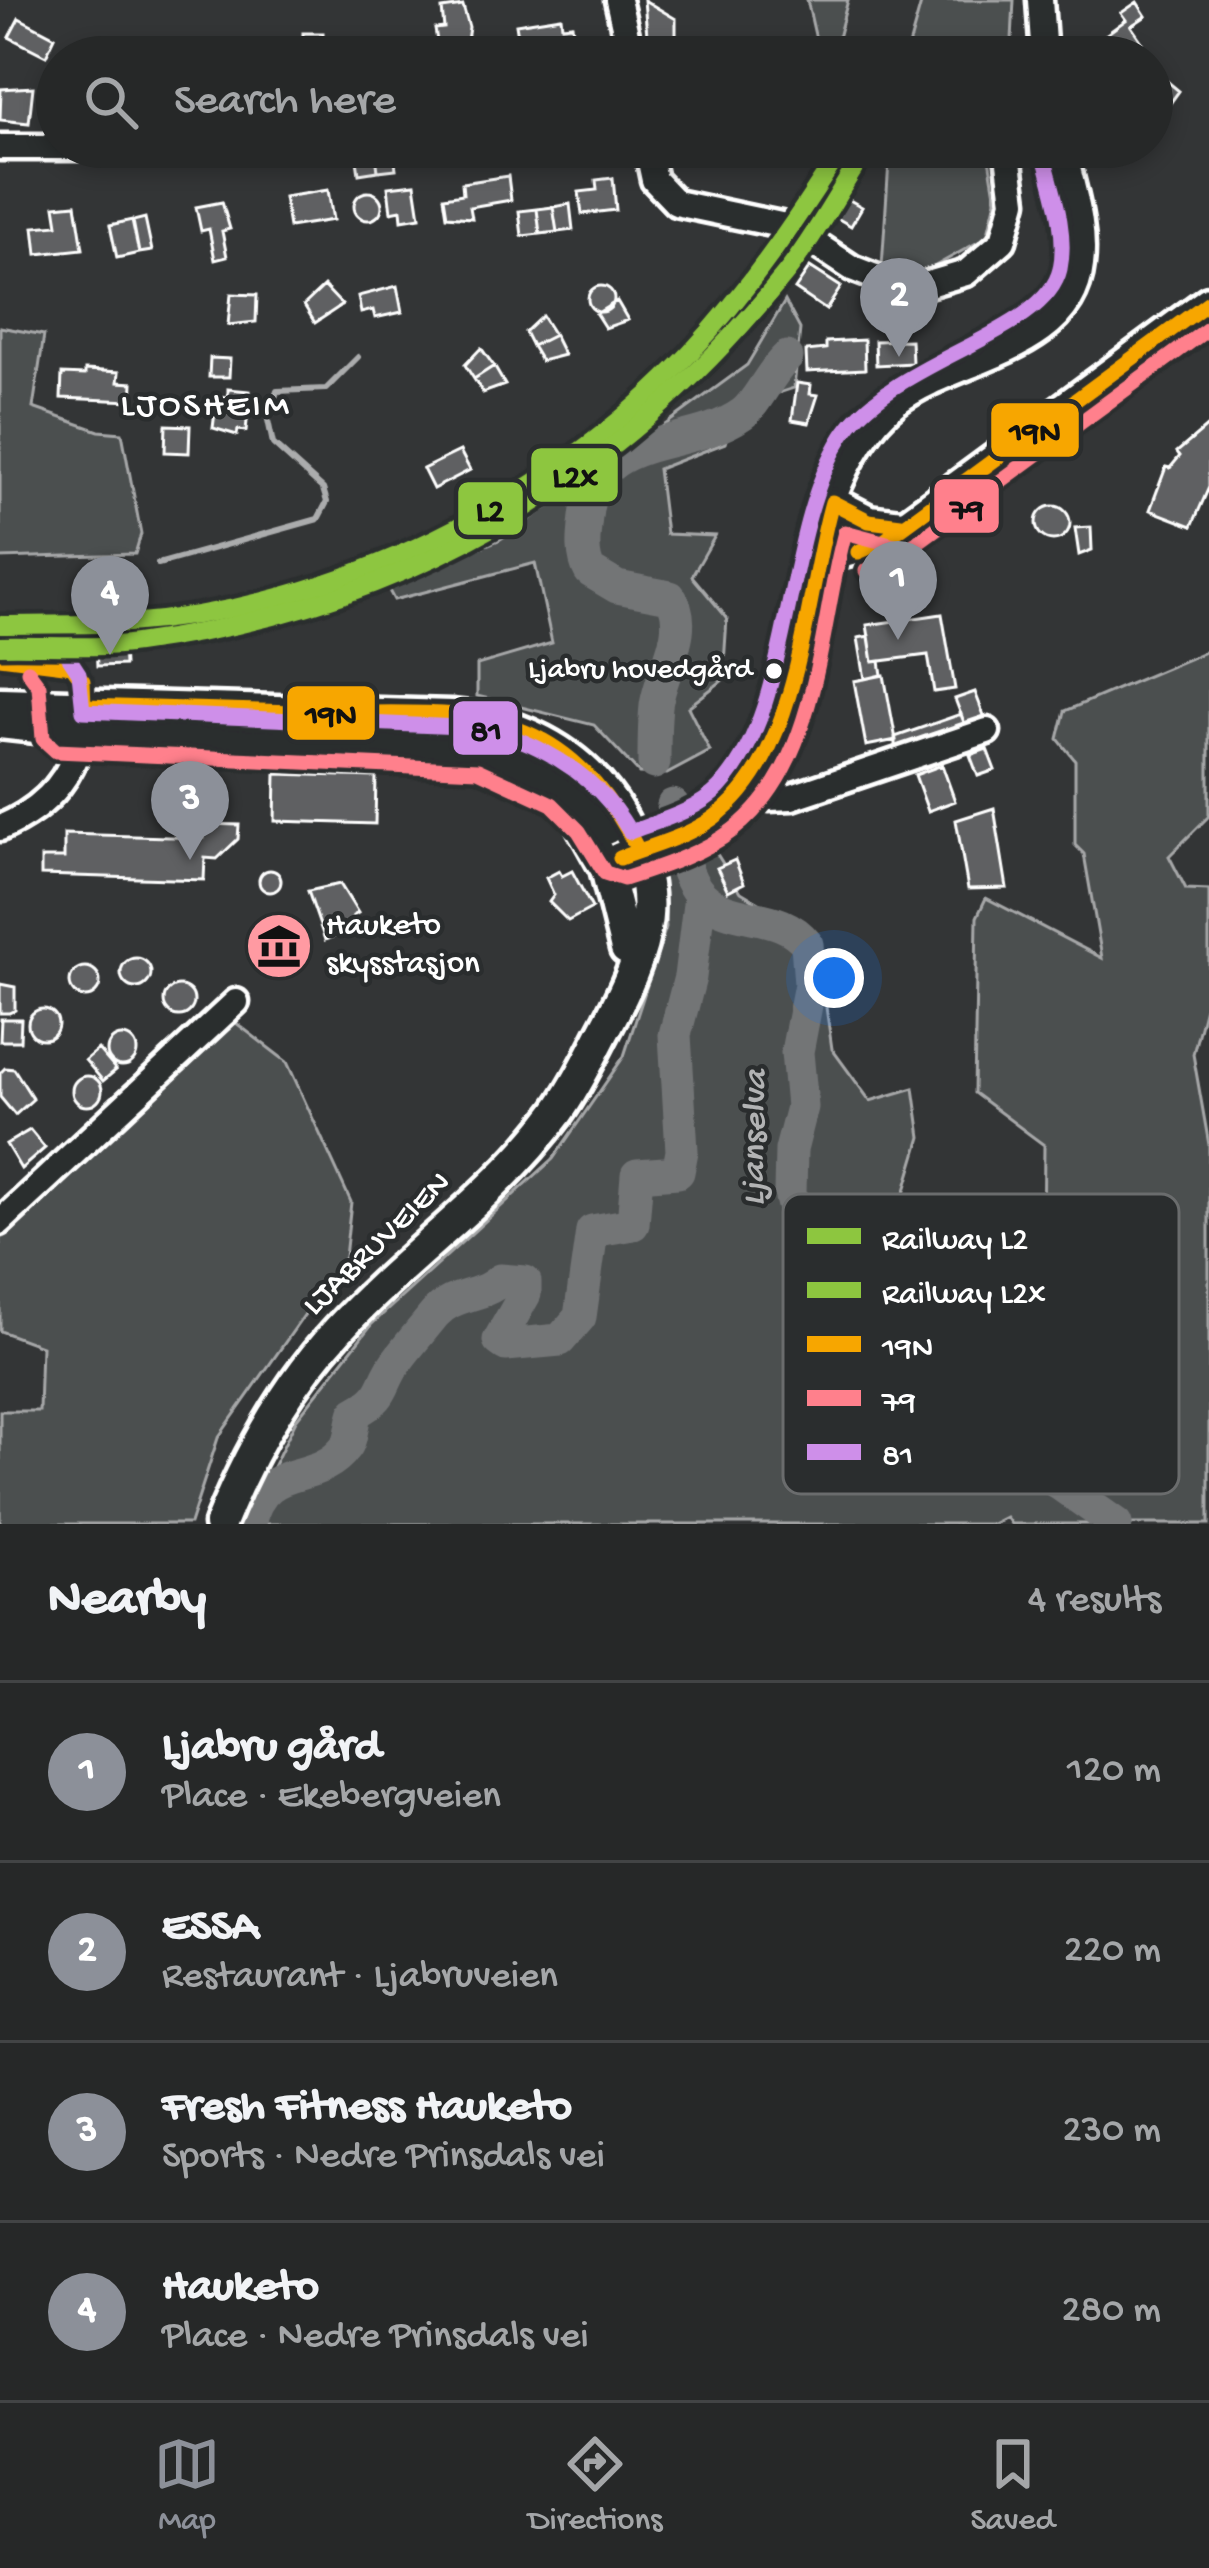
<!DOCTYPE html>
<meta charset="utf-8">
<style>
body{margin:0;font-family:"Gochi Hand",sans-serif;background:#323434;color:#f1f3f6}
.you{position:absolute;left:834px;top:978px;width:42px;height:42px;margin:-30px;border:9px solid #fff;border-radius:50%;background:#1a73e8;box-shadow:0 0 0 18px #1a73e833}
.badge{display:grid;place-items:center;width:78px;height:78px;border-radius:50%;background:#8c9099;color:#fff;font-size:39px;font-weight:700}
.pin{position:absolute;translate:-50% -99px;filter:drop-shadow(0 3px 6px #0008)}
.pin::after{content:'';position:absolute;top:63px;width:42px;height:36px;background:inherit;clip-path:polygon(0 0,100% 0,50% 100%)}
.list{margin:0;padding:0;list-style:none}
h2{display:flex;justify-content:space-between;align-items:center;height:156px;margin:0;padding:0 48px;font-size:51px}
h2 small{font-size:39px;font-weight:400;color:#a4a6a8}
.list li{display:grid;grid-template-columns:78px 1fr auto;gap:36px;align-items:center;box-sizing:border-box;height:180px;padding:0 48px;border-top:3px solid #424445}
.list b{display:block;font-size:45px;white-space:nowrap}
.list p{margin:0;font-size:39px;white-space:nowrap;color:#a4a6a8}
.list em{font-size:39px;font-style:normal;color:#a4a6a8}
.icon{flex:none;width:66px;height:66px;fill:none;stroke:currentColor;stroke-width:2;stroke-linecap:round;stroke-linejoin:round}
.map{position:relative;flex:none;width:1209px;height:1524px;overflow:hidden}
.search{position:absolute;background:#262828;box-shadow:0 6px 18px #0003;left:36px;right:36px;top:36px;height:132px;display:flex;align-items:center;gap:30px;box-sizing:border-box;padding:0 42px;border-radius:66px;color:#a4a6a8;font-size:45px}
.sheet{height:876px;background:#262828}
nav{display:flex;justify-content:space-around;align-items:center;box-sizing:border-box;height:168px;border-top:3px solid #424445;background:#262828;font-size:33px;color:#a4a6a8}
nav a{display:grid;justify-items:center;gap:6px}
nav .on{color:#8c9099}
.map>svg:first-child{display:block}
</style>
<div class="map">
<svg width="1209" height="1524" viewBox="0 0 1209 1524">
<rect width="100%" height="100%" fill="#333536"/>
<filter id="ink" filterUnits="userSpaceOnUse"><feTurbulence type="fractalNoise" baseFrequency=".00833" numOctaves="2"/><feDisplacementMap in="SourceGraphic" scale="24" xChannelSelector="R" yChannelSelector="G"/><feConvolveMatrix kernelMatrix="1 2 1 2 8 2 1 2 1" color-interpolation-filters="sRGB"/></filter>
<g filter="url(#ink)">
<path fill="#4c4f50" stroke="#a6a7a8" stroke-width="3" d="M807 0H848L833 57H820Z
M922 0H1014L1012 40 1001 57H906Z
M890 147H987L996 200 987 237 921 274 882 267Z
M785 301 800 329 794 388 736 407 725 443 658 469 666 534 715 536 692 576 727 618 723 680 688 707 710 751 667 774 639 773 594 725 477 696V665L552 643 535 563 394 600 386 585 499 540 591 479 747 365Z
M0 327 44 335 33 408 99 431 122 433 141 534 135 554 0 558Z
M1209 650V816L1169 856 1186 889 1209 890V991L1193 1054 1209 1145V1524H1011L1006 1517 992 1524H245L296 1420 371 1325 553 1159 624 1056 666 927 661 871 713 848 741 892 816 937 832 1049 870 1101 914 1088 921 1137 889 1244 918 1333 1021 1429 1133 1412 1157 1374 1070 1305 1029 1308 1020 1268 1043 1241 1044 1145 974 1093 977 917 986 898 1102 958 1084 854 1075 845V760L1058 739 1065 711Z
M231 1019 287 1062 351 1202 345 1257 218 1438 190 1524H0V1411H39L41 1346 0 1331V1233Z"/>
<g fill="none" stroke-linecap="round" stroke-linejoin="round">
<path stroke="#abacad" stroke-width="6" d="M158 564 318 519 327 502 323 489 273 444 268 420 277 391 326 389 358 357"/>
<path stroke="#737576" stroke-width="33" d="M654 763C654 744 654 724 656 706 660 672 692 629 670 597L617 587 590 571C581 555 584 535 586 517 594 429 687 453 742 414 758 403 769 373 787 357
M673 805C678 833 681 877 703 897 733 925 780 909 807 944L810 984 797 1052 802 1107 791 1150 790 1193 801 1240 872 1347 889 1395 935 1448 970 1468 1048 1476 1116 1524
M249 1524C265 1457 315 1489 346 1447 352 1439 352 1422 356 1412 388 1395 379 1386 397 1361 408 1346 422 1330 434 1315 453 1292 482 1298 500 1280L525 1282V1294L499 1340 506 1345 560 1340 580 1317 592 1231 633 1224 637 1175 678 1172 682 1151 675 1035 690 977 700 896"/>
</g>
<path fill="#5f6162" stroke="#fff" stroke-width="3" d="M644 0 676 19V47H648Z
M1137 2 1146 16 1131 26 1142 42 1113 57H1093L1087 48 1126 20 1121 13Z
M463 6 469 27 465 54 421 57 419 49 438 47 435 29 444 28 442 9Z
M561 17 562 26 572 25 574 38 540 43 541 52 521 55 516 24Z
M19 18 55 37 46 56 9 37Z
M303 33H323V53L303 52Z
M1156 72 1179 91 1158 120 1152 115Z
M33 87 29 123 0 120 1 89Z
M355 147H375L378 171 359 174Z
M375 147H393L396 169 378 171Z
M508 176 511 200 470 207 472 218 447 216 444 197 463 194 462 183Z
M613 178 616 210 582 214 579 192 597 190 596 180Z
M415 184 420 217 402 220 401 210 391 212 388 187Z
M328 190 333 220 289 227 284 197Z
M354 206a14 14 0 1 1 28 0a14 14 0 1 1-28 0Z
M839 194 862 207 851 226 828 213Z
M222 202 230 229 222 231 227 257 215 260 209 229 201 231 196 207Z
M76 204 83 249 37 254 34 227 58 225 55 206Z
M570 204 573 230 557 232 553 207Z
M553 207 557 232 540 234 537 209Z
M537 209 540 234 522 236 519 211Z
M145 218 152 251 139 253 133 221Z
M132 220 139 253 117 258 110 225Z
M810 267 841 287 826 310 795 289Z
M324 286 342 305 315 323 304 305Z
M397 286 402 312 375 318 373 310 361 313 358 296Z
M588 299a13 13 0 1 1 26 0a13 13 0 1 1-26 0Z
M231 294 257 295 256 322 228 325Z
M617 301 628 320 605 328 596 314Z
M542 316 554 335 532 346 525 332Z
M554 335 564 355 541 361 532 346Z
M864 340 865 369 807 372 806 351 826 349V342Z
M911 340 912 363 876 365 875 341Z
M481 348 494 366 474 379 465 365Z
M210 358 230 359 229 377H209Z
M494 366 505 385 483 393 474 379Z
M85 370 119 372 118 382 133 383 132 401 61 398 62 374 85 375Z
M797 383 811 385 810 394 818 395 809 423 792 420Z
M228 389 250 391 246 431 238 430 237 435 213 428 217 396 228 397Z
M166 425 190 426 189 453 165 452Z
M1209 425V487L1192 526 1150 510 1166 467 1170 468 1180 456 1177 452Z
M460 451 470 470 433 489 423 469Z
M1036 523a17 17 0 1 1 34 0a17 17 0 1 1-34 0Z
M1091 527 1092 550 1079 555 1075 528Z
M942 614 955 689 934 692 928 655 873 662 867 625Z
M869 636 873 662 880 661 882 675 865 679 858 638Z
M123 644 124 665 97 666 96 645Z
M884 675 896 740 866 746 854 681Z
M975 692 985 718 965 725 955 699Z
M961 714 965 725 895 749V737Z
M987 749 995 770 978 776 970 755Z
M942 765 955 801 928 811 915 775Z
M276 774 376 777 375 824 275 821Z
M994 808 1007 888 968 889 956 820Z
M205 824 239 825 238 839 217 859 205 858 204 880 41 875V858H64V834L204 838Z
M735 860 744 883 728 891 717 868Z
M259 881a11 11 0 1 1 22 0a11 11 0 1 1-22 0Z
M559 871 562 876 572 871 592 908 568 921 549 902 554 895 546 878Z
M340 884 358 913 353 916 357 927 325 940 308 891Z
M291 925 302 951 267 967 256 941Z
M121 973a15 15 0 1 1 30 0a15 15 0 1 1-30 0Z
M70 982a15 15 0 1 1 30 0a15 15 0 1 1-30 0Z
M0 984 15 987V1010L9 1013H0Z
M164 1001a15 15 0 1 1 30 0a15 15 0 1 1-30 0Z
M28 1024a15 15 0 1 1 30 0a15 15 0 1 1-30 0Z
M1 1019H21L20 1041H0Z
M107 1051a15 15 0 1 1 30 0a15 15 0 1 1-30 0Z
M98 1049 116 1070 103 1081 85 1060Z
M5 1068 14 1069 33 1099 15 1115 0 1097V1073Z
M72 1091a15 15 0 1 1 30 0a15 15 0 1 1-30 0Z
M30 1130 45 1148 21 1169 6 1144Z"/>
<g fill="none" stroke-linecap="round" stroke-linejoin="round">
<g stroke="#fff" stroke-width="33">
<path id="minor" d="M618 0 631 57
M1040 0 1044 57
M0 147H78
M647 147 654 180 676 203 790 227 852 268 908 290 966 273 1003 241 1014 201 1007 147
M832 502C846 466 866 426 897 402 954 358 1072 352 1081 265 1086 226 1071 185 1063 147
M747 788 769 798 792 797 987 731
M0 828C49 807 80 771 83 718
M0 1222 236 1002"/>
</g>
<g stroke="#fff" stroke-width="39">
<path id="major" d="M814 560 884 541 1209 302
M0 703 451 716C516 721 576 749 613 804 670 893 649 947 603 1033 589 1060 576 1087 558 1112 496 1196 408 1254 338 1330 287 1385 248 1455 220 1524
M0 723 118 736 462 745 527 766 588 801 606 829
M576 814 606 868 626 949
M620 858C653 845 693 834 722 812 798 755 802 590 832 502L869 521 901 525"/>
</g>
<use href="#minor" stroke="#2a2d2e" stroke-width="24"/>
<use href="#major" stroke="#2a2d2e" stroke-width="30"/>
<g stroke="#2a2d2e" stroke-width="24">
<path id="bus-1" d="M858 552 884 541 1209 302
M0 657 72 666 83 681 84 706C167 708 250 711 334 713 400 714 473 706 534 736 583 759 614 803 638 850
M620 858C653 845 693 836 721 812 801 747 805 596 832 502L869 521 901 525"/>
</g>
<g stroke="#2a2d2e" stroke-width="24">
<path id="bus-2" d="M866 571 896 558 1209 328
M28 671 39 686 43 739 56 751 478 770 552 804 579 831 605 873 624 879C660 867 702 854 733 830 820 762 818 630 845 532L898 546"/>
</g>
<g stroke="#2a2d2e" stroke-width="24">
<path id="bus-3" d="M62 647 79 673 83 711 485 728C545 745 598 776 630 832 659 821 697 811 719 788 795 708 780 537 842 437 890 359 1045 336 1060 269 1068 231 1052 188 1043 152"/>
</g>
<use href="#bus-1" stroke="#f7a600" stroke-width="15"/>
<use href="#bus-2" stroke="#ff808c" stroke-width="15"/>
<use href="#bus-3" stroke="#ce8fe9" stroke-width="15"/>
<g stroke="#2a2d2e" stroke-width="27">
<path id="rail-1" d="M0 625C42 624 85 625 128 623 334 609 551 503 691 352 750 289 797 219 843 147"/>
</g>
<g stroke="#2a2d2e" stroke-width="27">
<path id="rail-2" d="M0 646C45 645 93 649 137 643 407 607 616 484 786 273 814 238 836 196 861 158"/>
</g>
<use href="#rail-1" stroke="#8dc63f" stroke-width="18"/>
<use href="#rail-2" stroke="#8dc63f" stroke-width="18"/>
</g>
</g>
<defs>
<g id="museum-disc" transform="scale(3.45)"><circle r="9.5" fill="#ff9aa2" stroke="#2a2d2e"/><path d="M0-6L6-3V-2H-6V-3ZM-5-1h2V3h-2ZM-1-1h2V3h-2ZM3-1h2V3H3ZM-6 4H6V6H-6Z" fill="#111"/></g>
</defs>
<g fill-rule="evenodd">
<use href="#museum-disc" x="279" y="946"/>
</g>
<circle fill="#fff" stroke="#2a2d2e" stroke-width="4.5" cx="774" cy="671" r="10"/>
<g text-anchor="middle" dominant-baseline="central" stroke-width="9" stroke-linejoin="round" paint-order="stroke">
<g font-size="30" fill="#fff" stroke="#2a2d2e" text-anchor="end">
<text x="752" y="671">Ljabru hovedgård</text>
</g>
<g font-size="33" fill="#fff" stroke="#2a2d2e" text-anchor="start">
<text x="326" y="927">Hauketo<tspan x="326" dy="38">skysstasjon</tspan></text>
</g>
<g font-size="33" fill="#fff" stroke="#2a2d2e">
<text transform="translate(378 1245) rotate(-44)">LJABRUVEIEN</text>
</g>
<g font-size="36" letter-spacing="3" fill="#fff" stroke="#2a2d2e">
<text x="206" y="407">LJOSHEIM</text>
</g>
<g font-size="36" font-style="italic" fill="#b2b3b4" stroke="#2a2d2e">
<text transform="translate(757 1138) rotate(-89)">Ljanselva</text>
</g>
</g>
<rect x="783" y="1194" width="396" height="300" rx="18" fill="#2a2d2e" stroke="#6a6c6d" stroke-width="3"/>
<rect x="807" y="1228" width="54" height="16" fill="#8dc63f"/>
<rect x="807" y="1282" width="54" height="16" fill="#8dc63f"/>
<rect x="807" y="1336" width="54" height="16" fill="#f7a600"/>
<rect x="807" y="1390" width="54" height="16" fill="#ff808c"/>
<rect x="807" y="1444" width="54" height="16" fill="#ce8fe9"/>
<g font-size="33" fill="#fff">
<text x="882" y="1248">Railway L2</text>
<text x="882" y="1302">Railway L2x</text>
<text x="882" y="1356">19N</text>
<text x="882" y="1410">79</text>
<text x="882" y="1464">81</text>
</g>
<g stroke="#2a2d2e" stroke-width="4.5">
<rect x="989" y="401" width="92" height="58" rx="12" fill="#f7a600"/>
<rect x="529" y="446" width="91" height="58" rx="12" fill="#8dc63f"/>
<rect x="932" y="477" width="69" height="58" rx="12" fill="#ff808c"/>
<rect x="456" y="480" width="69" height="57" rx="12" fill="#8dc63f"/>
<rect x="285" y="684" width="92" height="58" rx="12" fill="#f7a600"/>
<rect x="451" y="699" width="69" height="58" rx="12" fill="#ce8fe9"/>
</g>
<g font-size="33" text-anchor="middle" font-weight="bold" fill="#111">
<text x="1035" y="441">19N</text>
<text x="575" y="486">L2x</text>
<text x="967" y="518">79</text>
<text x="490" y="520">L2</text>
<text x="331" y="724">19N</text>
<text x="486" y="740">81</text>
</g>
</svg>
<div class="you"></div>
<div class="pin badge" style="left:898px;top:640px">1</div>
<div class="pin badge" style="left:899px;top:357px">2</div>
<div class="pin badge" style="left:190px;top:860px">3</div>
<div class="pin badge" style="left:110px;top:655px">4</div>
<div class="search"><svg class="icon" aria-label="search" viewBox="0 0 24 24"><circle cx="10" cy="10" r="6"/><path d="M15 15l6 6"/></svg>Search here</div>
</div>
<section class="sheet">
<h2>Nearby<small>4 results</small></h2>
<ul class="list">
<li><span class="badge">1</span><div><b>Ljabru gård</b><p>Place · Ekebergveien</p></div><em>120 m</em></li>
<li><span class="badge">2</span><div><b>ESSA</b><p>Restaurant · Ljabruveien</p></div><em>220 m</em></li>
<li><span class="badge">3</span><div><b>Fresh Fitness Hauketo</b><p>Sports · Nedre Prinsdals vei</p></div><em>230 m</em></li>
<li><span class="badge">4</span><div><b>Hauketo</b><p>Place · Nedre Prinsdals vei</p></div><em>280 m</em></li>
</ul>
</section>
<nav>
<a class="on"><svg class="icon" aria-label="map" viewBox="0 0 24 24"><path d="M3 6l6-2 6 2 6-2v14l-6 2-6-2-6 2zM9 4v14M15 6v14"/></svg>Map</a>
<a><svg class="icon" aria-label="directions" viewBox="0 0 24 24"><path d="M12 3l9 9-9 9-9-9zM9 14v-3h6M13 9l2 2-2 2"/></svg>Directions</a>
<a><svg class="icon" aria-label="saved" viewBox="0 0 24 24"><path d="M7 4h10v16l-5-4-5 4z"/></svg>Saved</a>
</nav>
